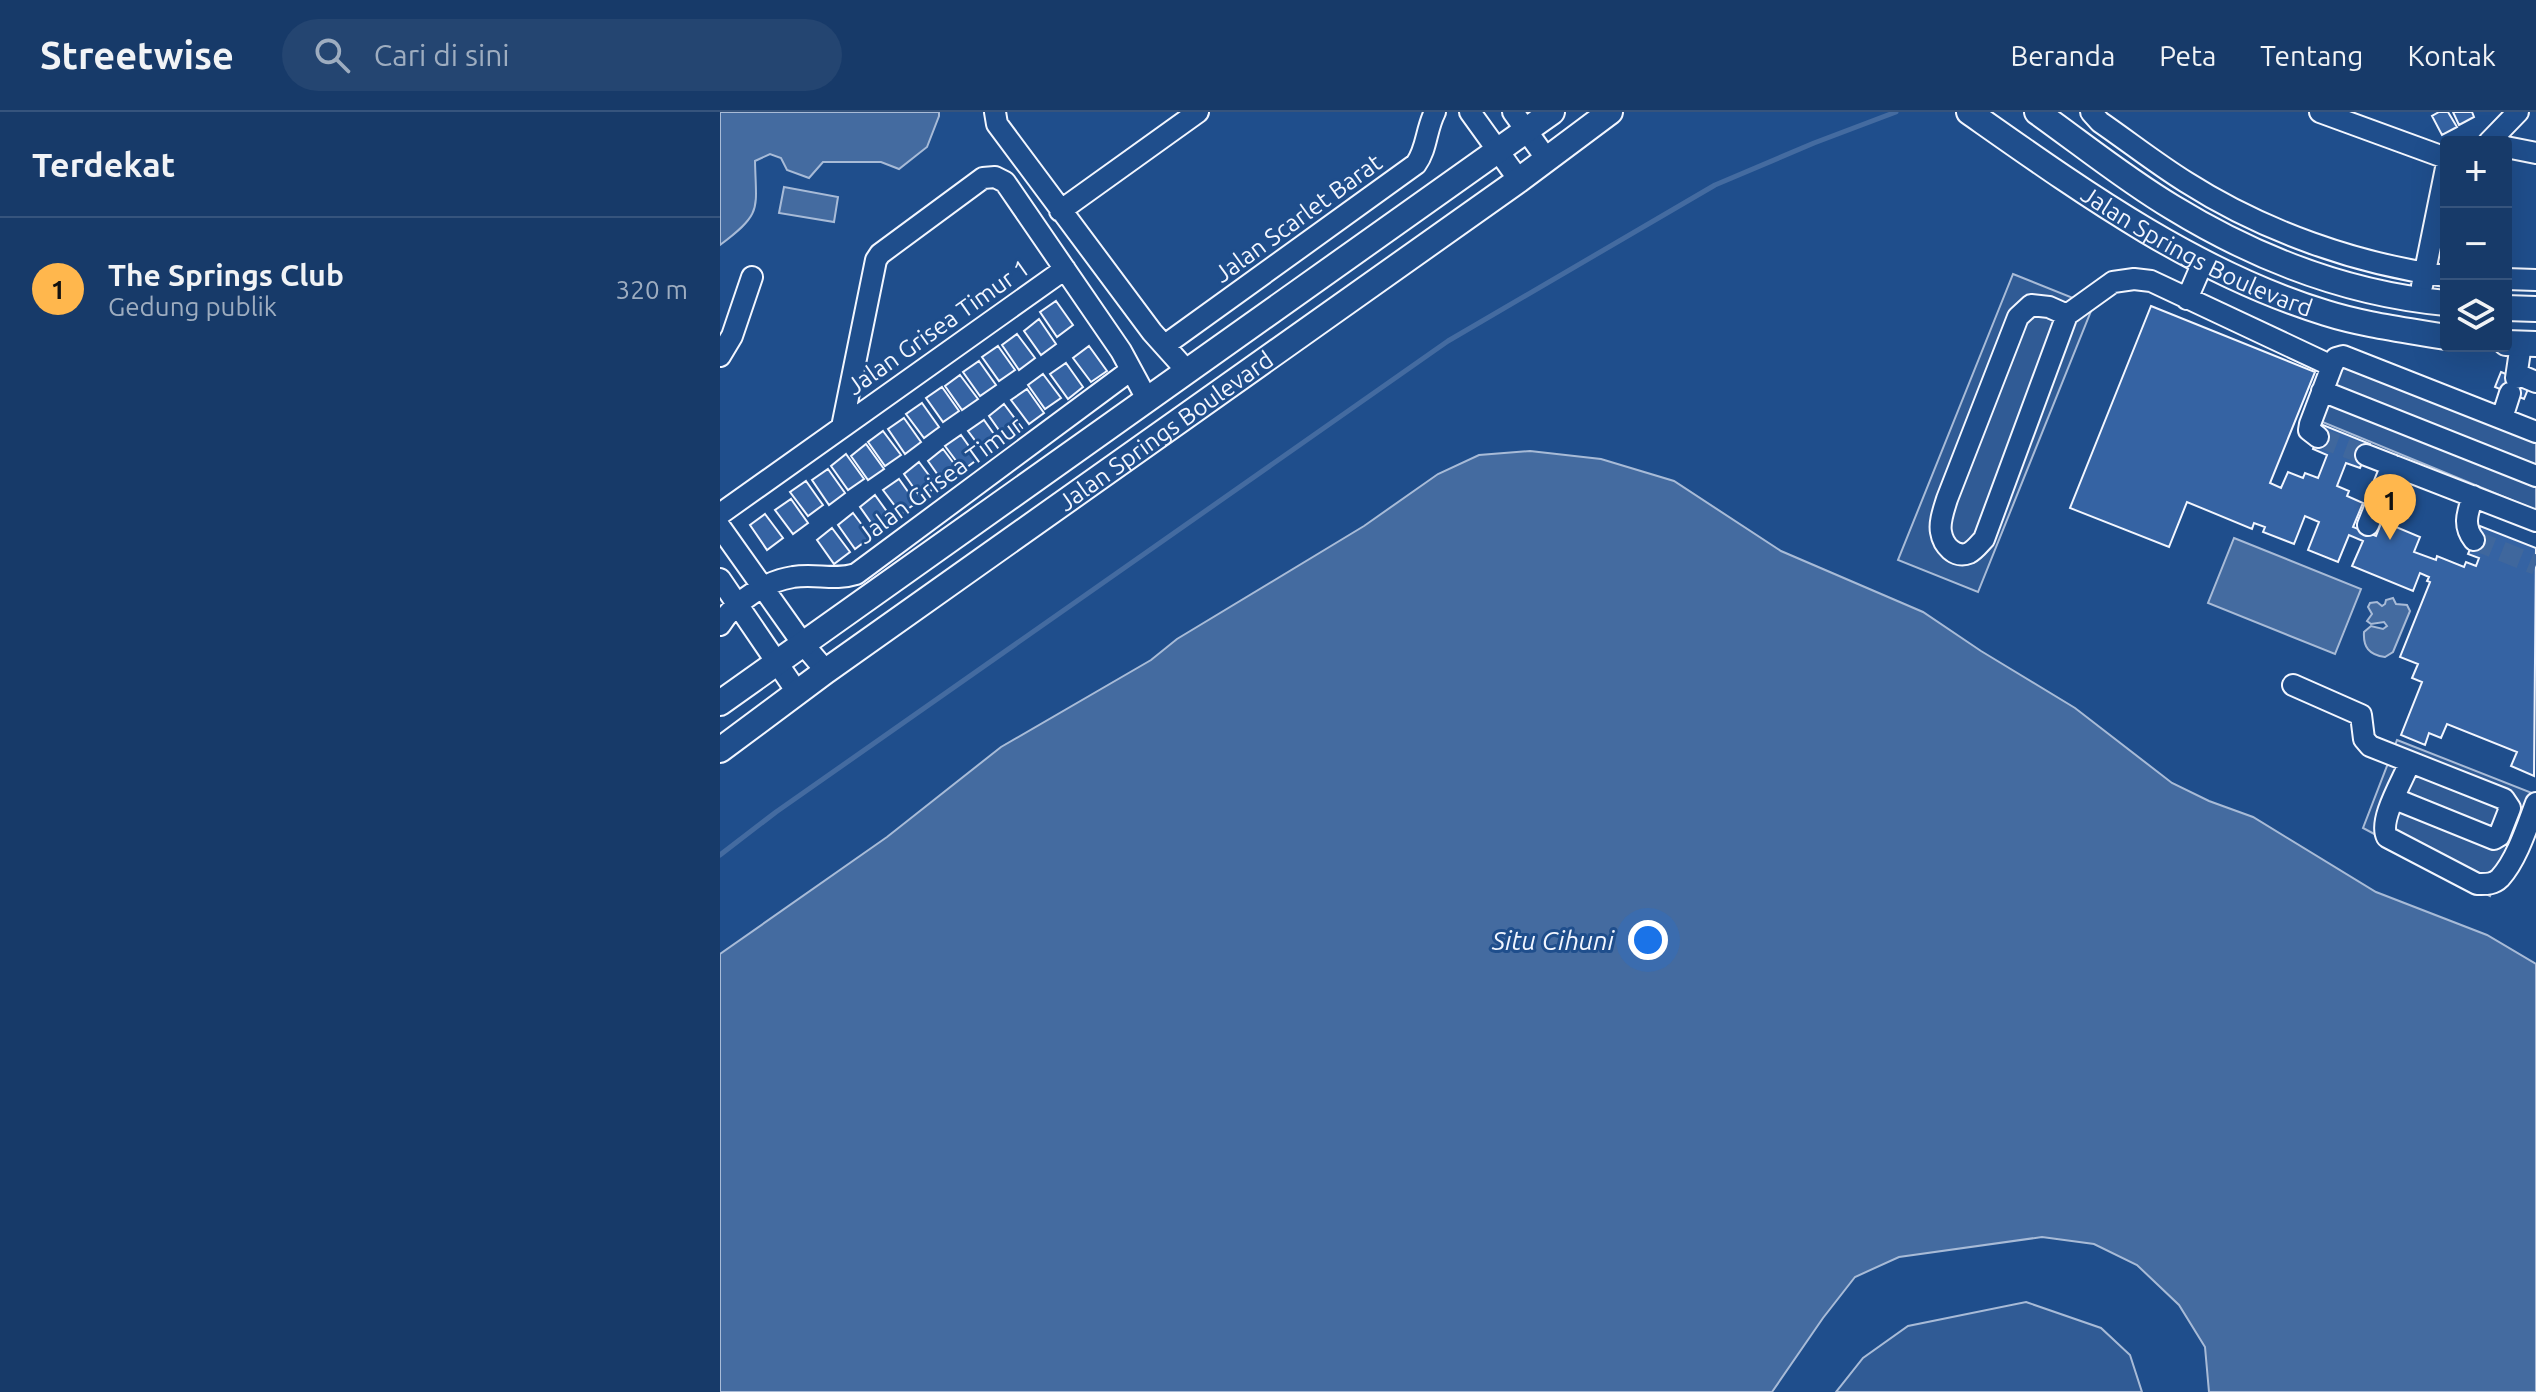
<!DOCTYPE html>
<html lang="id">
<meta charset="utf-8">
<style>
body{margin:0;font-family:Ubuntu,sans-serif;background:#244571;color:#f1f3f6}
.controls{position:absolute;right:24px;top:24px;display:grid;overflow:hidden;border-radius:8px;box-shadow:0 8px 32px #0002}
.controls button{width:72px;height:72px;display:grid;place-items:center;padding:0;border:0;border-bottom:2px solid #36547d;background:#173a69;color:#f1f3f6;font:40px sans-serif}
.you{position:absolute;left:928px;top:828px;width:28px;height:28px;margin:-20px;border:6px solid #fff;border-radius:50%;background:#1a73e8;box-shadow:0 0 0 12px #1a73e833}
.badge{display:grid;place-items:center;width:52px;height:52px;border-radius:50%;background:#ffb74d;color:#111;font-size:26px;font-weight:700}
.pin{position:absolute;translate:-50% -66px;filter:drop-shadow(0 2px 4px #0008)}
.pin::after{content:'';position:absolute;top:42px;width:28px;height:24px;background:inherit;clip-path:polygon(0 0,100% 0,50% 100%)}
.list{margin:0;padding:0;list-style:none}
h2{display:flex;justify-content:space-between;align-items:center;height:104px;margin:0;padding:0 32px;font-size:34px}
h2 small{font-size:26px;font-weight:400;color:#9eadc0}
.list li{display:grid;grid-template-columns:52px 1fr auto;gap:24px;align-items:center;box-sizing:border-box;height:144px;padding:0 32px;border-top:2px solid #36547d}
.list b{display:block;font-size:30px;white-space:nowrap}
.list p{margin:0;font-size:26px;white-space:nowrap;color:#9eadc0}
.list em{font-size:26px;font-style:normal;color:#9eadc0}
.icon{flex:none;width:44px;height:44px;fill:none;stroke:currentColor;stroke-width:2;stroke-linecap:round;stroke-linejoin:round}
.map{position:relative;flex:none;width:1816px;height:1280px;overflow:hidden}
header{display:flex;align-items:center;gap:48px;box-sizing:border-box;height:112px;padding:0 40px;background:#173a69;border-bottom:2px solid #36547d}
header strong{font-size:38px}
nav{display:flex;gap:44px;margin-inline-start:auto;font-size:28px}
.search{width:560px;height:72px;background:#244571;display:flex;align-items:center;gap:20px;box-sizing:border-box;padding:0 28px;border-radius:44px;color:#9eadc0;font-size:30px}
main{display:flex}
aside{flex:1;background:#173a69}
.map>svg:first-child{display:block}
</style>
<header>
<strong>Streetwise</strong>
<div class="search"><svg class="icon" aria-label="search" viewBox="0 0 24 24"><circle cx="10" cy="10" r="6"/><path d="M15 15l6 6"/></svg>Cari di sini</div>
<nav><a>Beranda</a><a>Peta</a><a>Tentang</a><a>Kontak</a></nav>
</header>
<main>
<aside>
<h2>Terdekat<small></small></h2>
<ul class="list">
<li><span class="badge">1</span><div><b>The Springs Club</b><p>Gedung publik</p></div><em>320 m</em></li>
</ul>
</aside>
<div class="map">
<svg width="1816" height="1280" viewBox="0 0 1816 1280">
<rect width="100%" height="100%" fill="#1f4e8c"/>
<path fill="#305b95" stroke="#a8bbd7" stroke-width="2" d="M1293 162 1373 194 1258 480 1178 448Z
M1624 252 1816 317V398L1600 309Z
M1677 628 1812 681 1770 784 1643 716Z
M1306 1190 1381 1216 1410 1243 1422 1280H1116L1143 1246 1188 1214Z"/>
<path fill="#446ba0" stroke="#a8bbd7" stroke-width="2" d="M0 0H219V4L207 35 179 57 161 50H103L89 66 67 58 61 46 50 42 35 49C36 98 43 101 0 133Z
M64 75 118 85 114 110 59 101Z
M810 339 881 347 954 369 1061 439 1203 500 1261 539 1355 596 1452 671 1489 689 1533 705 1656 780 1767 823 1816 852V1280H1489L1485 1235 1459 1193 1417 1153 1374 1132 1322 1125 1179 1145 1135 1165 1103 1206 1052 1280H0V842L167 725 281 635 431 548 457 527 644 414 718 362 759 343Z
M1514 426 1641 477 1615 542 1488 491Z
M1673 486 1676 492 1687 493 1690 499 1673 540 1665 545C1649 543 1643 535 1644 520L1651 514 1663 517 1667 514 1664 510 1651 512 1647 509 1652 502 1648 495 1650 491 1657 490 1662 494 1665 492 1666 488Z"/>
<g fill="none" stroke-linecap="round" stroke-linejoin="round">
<path stroke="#446ba0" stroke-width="5" d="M0 743 56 700 728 229 995 73 1094 31 1176 0"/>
</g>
<path fill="#3563a3" stroke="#f2f6ff" stroke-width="2" d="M1719 0H1728L1737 15 1722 23 1712 4Z
M1733 0H1752L1754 5 1739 13Z
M336 189 353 213 337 225 320 200Z
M1431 194 1595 260 1550 371 1561 376 1568 360 1583 366 1585 361 1598 366 1607 343 1593 337 1603 313 1650 332 1640 356 1626 351 1617 374 1629 379 1627 384 1643 391 1633 415 1656 424 1662 409 1700 425 1694 440 1716 448 1717 444 1744 455 1746 450 1756 454 1759 446 1748 442 1760 414 1816 436 1814 664 1791 654 1797 640 1727 612 1721 626 1709 621 1705 633 1681 623 1702 570 1692 566 1698 552 1680 545 1710 470 1707 469 1709 465 1700 461 1693 479 1632 454 1643 429 1629 423 1618 450 1588 438 1599 410 1585 404 1574 432 1543 420 1545 415 1534 411 1532 417 1467 390 1449 435 1350 396Z
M319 207 336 232 321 243 304 219Z
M297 222 315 246 299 258 282 233Z
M278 234 295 258 279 269 262 245Z
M369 234 387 259 371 270 353 246Z
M259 249 276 273 260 284 243 260Z
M346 251 363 275 348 287 330 262Z
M1781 260 1810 272 1804 287 1775 275Z
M323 262 341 286 325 297 308 273Z
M240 263 258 287 242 298 225 274Z
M222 275 239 299 223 310 206 286Z
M307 277 324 301 309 312 291 288Z
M202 291 219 315 204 326 186 302Z
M284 292 302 316 286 328 269 304Z
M184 306 201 330 185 342 168 317Z
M264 308 281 332 266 343 248 319Z
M163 319 181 343 165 354 148 330Z
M241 323 258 347 243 358 225 334Z
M146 332 164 357 148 368 131 344Z
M223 337 241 361 225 373 208 349Z
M126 342 144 367 128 378 111 354Z
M199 350 217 374 201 386 184 362Z
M108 357 125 381 109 393 92 368Z
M179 367 196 391 181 402 163 378Z
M86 369 103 393 88 404 70 380Z
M155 383 173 408 157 419 140 395Z
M71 387 88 411 73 422 55 398Z
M133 401 151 425 135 437 118 413Z
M45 402 63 426 47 438 30 413Z
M112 416 130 440 114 452 97 428Z"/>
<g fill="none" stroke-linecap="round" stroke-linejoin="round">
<path stroke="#3f679d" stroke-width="20" stroke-dasharray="20 10" stroke-linecap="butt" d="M1598 325 1646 343
M1754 428 1816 453"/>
<g stroke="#f2f6ff" stroke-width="24">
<path id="minor" d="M275 0 277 12 432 220 467 259
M750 0 799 68
M793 0 826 46
M1371 0 1380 10C1409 30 1437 52 1466 70 1543 119 1636 152 1726 164
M1600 0 1726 46
M1769 30 1798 0
M1786 35 1816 41
M340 99 478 0
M1786 167 1816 168
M1702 174 1726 56
M1467 187 1483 150
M1347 203 1329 195 1311 193 1298 205 1227 387C1224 397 1219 410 1221 420 1223 433 1235 447 1249 441 1255 438 1260 431 1264 427L1347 203 1393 170 1414 167 1431 169 1612 254
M445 233 696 52C707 37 706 17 715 0
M0 244 12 224 32 165
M1797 262 1816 270
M1796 266 1801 232
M1602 279 1816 364
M1782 306 1790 281
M122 315 156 148 160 142 263 66 275 65 285 70 401 239 427 287
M1598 325 1589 318 1590 312 1612 254 1616 246 1623 244 1816 320
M1646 343 1816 409
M1753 384C1748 400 1742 413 1754 428
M0 402 345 157
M1648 413 1672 353
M0 415 83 532 106 559
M0 467 77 580
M0 513C14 490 46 469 73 465 95 461 114 469 136 462L411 258
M1573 573 1641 603 1644 627 1650 634 1784 687 1790 696 1779 724 1774 727 1675 687
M1690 650C1683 668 1658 708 1667 725L1757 772C1765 772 1773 773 1780 766 1797 747 1807 715 1816 691"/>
</g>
<g stroke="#f2f6ff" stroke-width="28">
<g id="major">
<path id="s1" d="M1249 0C1360 78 1475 161 1606 201 1644 213 1686 218 1726 225"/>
<path d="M1317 0C1362 32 1405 67 1452 95 1537 147 1627 182 1726 191"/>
<path d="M1786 196 1816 197"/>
<path d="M1786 231 1816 232"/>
<path d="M0 591 832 0"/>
<path id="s2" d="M0 638 106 559 799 68 890 0"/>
</g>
</g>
<use href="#minor" stroke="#1f4e8c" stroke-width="20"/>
<use href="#major" stroke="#1f4e8c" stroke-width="24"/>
</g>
<g text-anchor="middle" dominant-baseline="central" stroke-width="6" stroke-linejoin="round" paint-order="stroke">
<g font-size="24" fill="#f2f6ff" stroke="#1f4e8c">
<text transform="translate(578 106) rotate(-36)">Jalan Scarlet Barat</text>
<text stroke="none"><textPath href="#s1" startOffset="268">Jalan Springs Boulevard</textPath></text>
<text transform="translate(218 215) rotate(-35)">Jalan Grisea Timur 1</text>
<text stroke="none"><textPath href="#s2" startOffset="548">Jalan Springs Boulevard</textPath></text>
<text transform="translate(220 368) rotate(-36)">Jalan Grisea Timur</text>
</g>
<g font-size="26" font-style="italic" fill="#f2f6ff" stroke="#1f4e8c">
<text x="833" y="828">Situ Cihuni</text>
</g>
</g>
</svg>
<div class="controls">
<button>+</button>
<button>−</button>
<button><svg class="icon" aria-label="layers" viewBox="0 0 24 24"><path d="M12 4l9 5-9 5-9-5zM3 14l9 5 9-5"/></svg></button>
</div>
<div class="you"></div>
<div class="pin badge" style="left:1670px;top:428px">1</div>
</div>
</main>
